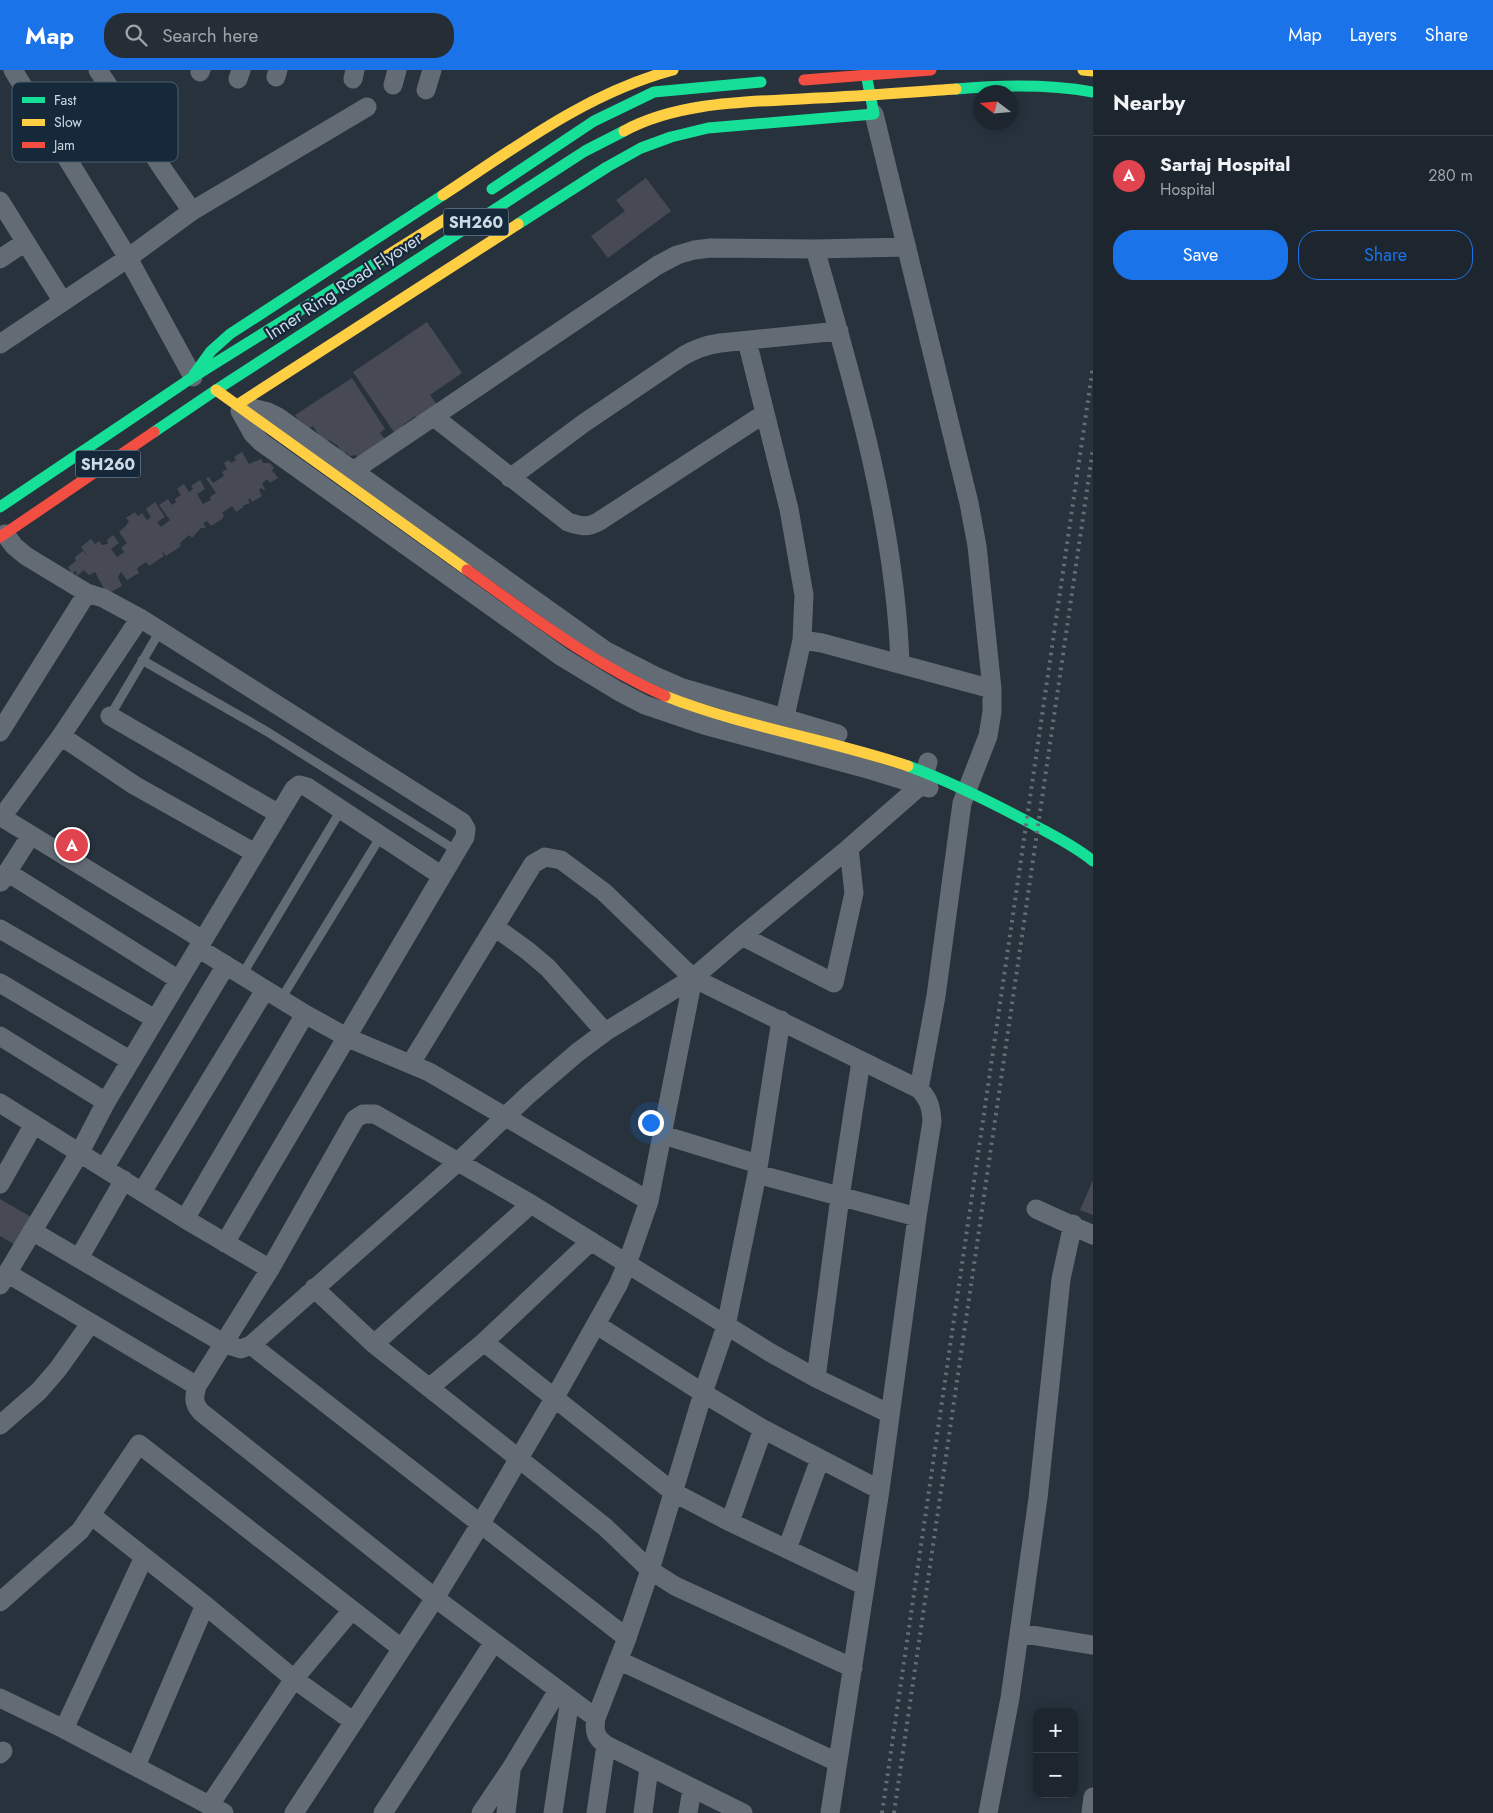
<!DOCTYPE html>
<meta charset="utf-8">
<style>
body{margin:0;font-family:Jost,sans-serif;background:#252e36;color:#f1f3f6}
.controls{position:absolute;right:15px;bottom:15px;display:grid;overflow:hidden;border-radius:10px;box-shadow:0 2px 12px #0003}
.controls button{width:45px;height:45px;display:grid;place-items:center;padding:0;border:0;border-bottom:1px solid #3b434a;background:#1d262e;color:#f1f3f6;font:25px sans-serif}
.compass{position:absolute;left:973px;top:15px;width:45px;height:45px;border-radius:50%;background:#1d262e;box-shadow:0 2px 12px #0003;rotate:286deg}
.you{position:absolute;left:650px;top:1052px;width:18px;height:18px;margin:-12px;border:4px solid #fff;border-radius:50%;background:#1a73e8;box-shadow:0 0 0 8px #1a73e833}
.badge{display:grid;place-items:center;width:32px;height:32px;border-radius:50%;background:#1a73e8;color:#fff;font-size:16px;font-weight:700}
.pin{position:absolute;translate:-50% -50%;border:2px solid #fff;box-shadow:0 1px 5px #0006}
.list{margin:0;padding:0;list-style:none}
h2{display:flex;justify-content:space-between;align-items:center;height:65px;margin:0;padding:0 20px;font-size:21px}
h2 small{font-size:16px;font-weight:400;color:#a0a5aa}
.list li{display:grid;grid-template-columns:32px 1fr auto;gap:15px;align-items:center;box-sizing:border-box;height:80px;padding:0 20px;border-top:1px solid #3b434a}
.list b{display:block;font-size:19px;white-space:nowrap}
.list p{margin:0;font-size:16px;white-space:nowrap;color:#a0a5aa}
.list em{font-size:16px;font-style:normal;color:#a0a5aa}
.actions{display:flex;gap:10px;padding:15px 20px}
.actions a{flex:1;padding:11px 0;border:1px solid #1a73e8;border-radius:20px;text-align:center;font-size:18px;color:#1a73e8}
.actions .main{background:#1a73e8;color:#fff}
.icon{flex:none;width:28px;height:28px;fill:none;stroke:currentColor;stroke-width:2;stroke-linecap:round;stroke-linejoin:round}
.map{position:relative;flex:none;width:1093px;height:1743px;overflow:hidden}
header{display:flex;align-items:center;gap:30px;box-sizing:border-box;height:70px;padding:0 25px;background:#1a73e8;color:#fff}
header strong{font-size:24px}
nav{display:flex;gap:28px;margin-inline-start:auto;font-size:18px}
.search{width:350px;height:45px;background:#252e36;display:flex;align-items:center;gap:12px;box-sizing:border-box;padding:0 18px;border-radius:20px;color:#a0a5aa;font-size:19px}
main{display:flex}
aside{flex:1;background:#1d262e}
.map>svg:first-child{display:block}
</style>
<header>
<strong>Map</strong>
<div class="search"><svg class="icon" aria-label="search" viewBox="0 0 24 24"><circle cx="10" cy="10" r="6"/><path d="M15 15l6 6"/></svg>Search here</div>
<nav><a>Map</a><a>Layers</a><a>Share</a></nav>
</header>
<main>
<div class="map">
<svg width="1093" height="1743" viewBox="0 0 1093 1743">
<rect width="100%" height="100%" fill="#27323d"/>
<path fill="#474a54" d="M646 108 671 141 608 188 591 166 625 141 616 130Z
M427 252 462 303 430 325 438 336 421 355 415 346 403 355 404 359 396 365 353 302Z
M352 308 385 359 380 363 387 372 359 390 356 385 350 386 346 382 343 386 338 376 329 370 324 373 313 356 305 361 295 345Z
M242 382 249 394 261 389 263 393H270L274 398 272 400 278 408 270 413 267 409 262 414 265 419 264 420 261 418 259 420 262 426 252 432 250 428 248 430 250 433 242 436 244 437 236 442 232 436 222 443 224 445 222 449 211 456 207 451 203 453 206 458H201L192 468 189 465 182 471 180 474 181 476 166 486 161 480 164 486 149 496 146 492 137 498 139 503 127 510 121 502 118 507 122 516 107 524 95 502 89 505 84 500 77 506 76 501 72 504 68 497 76 491 75 487 83 481 88 486 81 477 91 469 95 474 99 471 102 475 108 474 107 470 113 465 119 473 111 479 117 487 124 482 121 478 127 473 119 462 125 457 129 451 126 448 135 442 138 446 142 443 147 450 151 447 146 439 155 432 165 447 157 452 161 457 170 450 159 435 168 429 172 435 176 432 175 429 181 425 177 419 184 414 189 422 193 419 191 416 200 410 205 419 197 424 203 434 211 430 210 427 216 423 206 408 209 407 213 413 224 406 222 402 227 399 224 393 229 390 231 393 236 390 234 387Z
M71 762 82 770 73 785 61 777Z
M1093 1110V1145L1080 1140Z
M0 1129 33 1148 17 1176 0 1166Z"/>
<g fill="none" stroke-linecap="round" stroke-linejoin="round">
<path stroke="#636c74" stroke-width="9" d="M142 590 266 661 457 781
M110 646 160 561
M242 905 341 740
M281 929 381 766"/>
<path stroke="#636c74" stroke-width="19" d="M13 0 128 188 193 307
M98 0 164 101 192 141
M200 2 201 0
M276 7 278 0
M238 9 241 0
M353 9 355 0
M393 15 397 0
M426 20 432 0
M874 44 969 433 977 476 992 619V642L988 666 962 733 936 926 919 1019
M0 131 63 232
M815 179C854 314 895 452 900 593
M0 189 25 172
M747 271 789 439 804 525 802 570 782 660
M0 274 128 188 192 141 367 37
M248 337 268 342 278 347 606 581 655 606 680 617 838 664
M240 341 253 364 261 372 562 587 618 621 645 635 704 655 864 698 929 718
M434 347 568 452C580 456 587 458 598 452L764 344
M353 401 658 195 677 185 694 180 711 178 815 179 907 177
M510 408 584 353 683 286C695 279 706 275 720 273L839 261
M5 464 14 476 26 486 87 523 103 528 140 548 462 752 466 759 465 767 225 1173
M802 570 822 573 992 619
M110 646 279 744
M0 662 87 523
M61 666 134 715 255 783
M0 746 203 870
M2 747 61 666 140 548
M1 812 31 765
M495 857 528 881 548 898 605 962
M0 859 155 949
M742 866 834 913 854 823 849 778
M198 878 305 944 348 968 429 1002 649 1131
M179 910 294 719 299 715 307 717 442 806
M0 913 131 991
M0 966 106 1032
M411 993 533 794 545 787 561 790 604 822 693 908 919 1019C929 1029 931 1037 932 1051L917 1147 880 1420 830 1743
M0 1033 185 1149 270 1199
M663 1065 758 1094
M105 1097 226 895
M757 1104 917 1147
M0 1114 34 1054
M142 1122 265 920
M1036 1139 1093 1165
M185 1149 305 944
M32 1161 225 1274 241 1279 251 1275 459 1091 528 1025 578 982 605 962 693 908 742 866 849 778 921 715 928 692
M79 1188 124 1110
M7 1203 197 1316
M0 1215 80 1082 106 1032 179 910 7 802
M314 1218 374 1274 605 1457 650 1500 675 1516 853 1598
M597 1255 703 1323 763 1359 880 1420
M484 1272 673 1422 730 1452 865 1516
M374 1274 531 1134
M251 1275 627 1568
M816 1308 840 1127 861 991
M429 1318 484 1272 591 1171
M0 1355 39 1321 58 1299 90 1254
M91 1445 205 1535 294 1609 354 1652
M730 1452 763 1359
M787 1479 820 1389
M0 1532 80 1461 139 1374 401 1578
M1019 1563 1093 1575
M618 1590 837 1692
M0 1628 64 1659 224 1743
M596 1648 435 1528 201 1342C193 1333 194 1327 197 1316L270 1199 355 1049 363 1044H375L531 1134 771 1283 816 1308 890 1344
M64 1659 144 1487
M0 1684 3 1681
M136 1696 205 1535
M209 1736 294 1609 352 1540
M294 1743 435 1528 481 1453 555 1327 618 1215 627 1194 649 1131 693 908
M383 1743 494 1572
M481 1743 512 1697 558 1620
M506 1743 511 1702
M553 1743 570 1629
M596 1743 606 1675
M643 1743 649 1698
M688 1743 692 1719
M743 1743 606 1675C595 1667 594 1661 596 1648L627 1568 650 1500 703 1323 726 1256 757 1104 781 950
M988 1743 1010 1628 1038 1428 1061 1209 1073 1154
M1091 1743 1093 1727"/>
<path stroke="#16e098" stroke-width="11" d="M956 19C1001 15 1049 14 1093 22
M492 119 594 51 654 22 761 12
M518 154 607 97 641 78 671 67 708 58 874 44 866 4
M193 306 211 281 230 264 443 125
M154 362 216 320 585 81 624 61
M0 437 193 307 382 189
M908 696C952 712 993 733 1034 755 1054 766 1075 776 1093 791"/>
<path stroke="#ffcf43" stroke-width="11" d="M1083 0 1093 1
M624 61C681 30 755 32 818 28 864 26 910 22 956 19
M443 125C516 77 587 23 673 0
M382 189 452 145
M216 320 467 500
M237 335 518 154
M665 626C744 657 828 669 908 696"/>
<path stroke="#f24e42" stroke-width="11" d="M804 10 931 0
M0 467 154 362
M467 500C531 546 593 594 665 626"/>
<path stroke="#646d74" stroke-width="4" stroke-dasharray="2.5 5" stroke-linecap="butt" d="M882 1743 1093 296
M894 1743 1093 379"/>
</g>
<g text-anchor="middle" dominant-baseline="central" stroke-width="4.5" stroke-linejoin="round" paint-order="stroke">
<g fill="#15293b" stroke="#96a5b2" stroke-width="1">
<rect x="443.5" y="138.5" width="65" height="27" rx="4"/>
<rect x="75.5" y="380.5" width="65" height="27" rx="4"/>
</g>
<g font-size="16" font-weight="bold" fill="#cddae5">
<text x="476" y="152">SH260</text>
<text x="108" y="394">SH260</text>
</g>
<g font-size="18" fill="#cddae5" stroke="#15293b">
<text transform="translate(344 216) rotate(-33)">Inner Ring Road Flyover</text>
</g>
</g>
<rect x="12" y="12" width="166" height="80" rx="8" fill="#15293b" stroke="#4c5e6e" stroke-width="1"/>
<rect x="22" y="27" width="23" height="6" fill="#16e098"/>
<rect x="22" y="49" width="23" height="7" fill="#ffcf43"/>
<rect x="22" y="72" width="23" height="6" fill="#f24e42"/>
<g font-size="14" fill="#cddae5">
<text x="54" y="35">Fast</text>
<text x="54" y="57">Slow</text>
<text x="54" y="80">Jam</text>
</g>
</svg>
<div class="controls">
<button>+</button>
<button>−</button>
</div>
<svg class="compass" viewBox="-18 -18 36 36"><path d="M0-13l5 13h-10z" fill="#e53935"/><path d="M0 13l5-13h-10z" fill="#a0a5aa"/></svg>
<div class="you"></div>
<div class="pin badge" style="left:72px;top:775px;background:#e0444e">A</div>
</div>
<aside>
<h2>Nearby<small></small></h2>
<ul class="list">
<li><span class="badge" style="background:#e0444e">A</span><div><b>Sartaj Hospital</b><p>Hospital</p></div><em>280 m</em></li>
</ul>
<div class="actions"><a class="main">Save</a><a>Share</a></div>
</aside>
</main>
